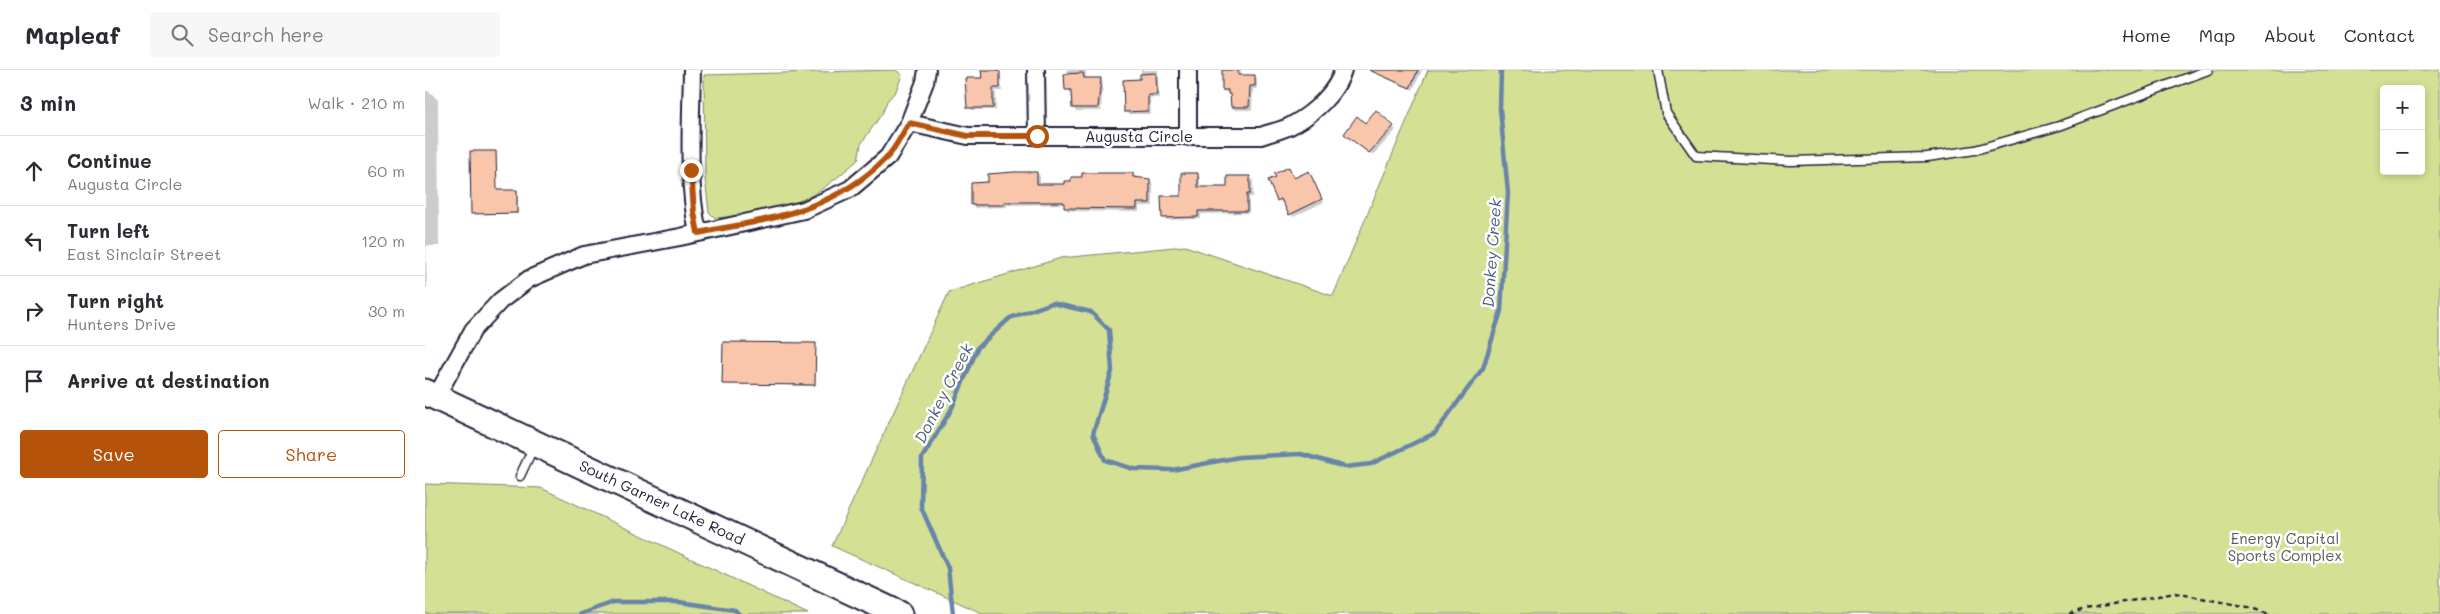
<!DOCTYPE html>
<meta charset="utf-8">
<style>
body{margin:0;font-family:Mali,sans-serif;background:#f7f7f7;color:#2b2b33}
.controls{position:absolute;right:15px;top:15px;display:grid;overflow:hidden;border-radius:5px;box-shadow:0 2px 8px #0003}
.controls button{width:45px;height:45px;display:grid;place-items:center;padding:0;border:0;border-bottom:1px solid #e1e1e2;background:#fff;color:#2b2b33;font:25px sans-serif}
.stop{position:absolute;width:15px;height:15px;margin:-11px;border:4px solid #b45309;border-radius:50%;background:#fff}
.stop.end{background:#b45309;border-color:#fff;box-shadow:0 1px 5px #0008}
.list{margin:0;padding:0;list-style:none}
h2{display:flex;justify-content:space-between;align-items:center;height:65px;margin:0;padding:0 20px;font-size:21px}
h2 small{font-size:16px;font-weight:400;color:#7c7c81}
.list li{display:grid;grid-template-columns:32px 1fr auto;gap:15px;align-items:center;box-sizing:border-box;height:70px;padding:0 20px;border-top:1px solid #e1e1e2}
.list b{display:block;font-size:19px;white-space:nowrap}
.list p{margin:0;font-size:16px;white-space:nowrap;color:#7c7c81}
.list em{font-size:16px;font-style:normal;color:#7c7c81}
.actions{display:flex;gap:10px;padding:15px 20px}
.actions a{flex:1;padding:11px 0;border:1px solid #b45309;border-radius:5px;text-align:center;font-size:18px;color:#b45309}
.actions .main{background:#b45309;color:#fff}
.icon{flex:none;width:28px;height:28px;fill:none;stroke:currentColor;stroke-width:2;stroke-linecap:round;stroke-linejoin:round}
.map{position:relative;flex:none;width:2015px;height:544px;overflow:hidden}
header{display:flex;align-items:center;gap:30px;box-sizing:border-box;height:70px;padding:0 25px;background:#fff;border-bottom:1px solid #e1e1e2}
header strong{font-size:24px}
nav{display:flex;gap:28px;margin-inline-start:auto;font-size:18px}
.search{width:350px;height:45px;background:#f7f7f7;display:flex;align-items:center;gap:12px;box-sizing:border-box;padding:0 18px;border-radius:5px;color:#7c7c81;font-size:19px}
main{display:flex}
aside{flex:1;background:#fff}
.map>svg:first-child{display:block}
</style>
<header>
<strong>Mapleaf</strong>
<div class="search"><svg class="icon" aria-label="search" viewBox="0 0 24 24"><circle cx="10" cy="10" r="6"/><path d="M15 15l6 6"/></svg>Search here</div>
<nav><a>Home</a><a>Map</a><a>About</a><a>Contact</a></nav>
</header>
<main>
<aside>
<h2>3 min<small>Walk · 210 m</small></h2>
<ul class="list">
<li><svg class="icon" aria-label="ahead" viewBox="0 0 24 24"><path d="M12 20V5M6 11l6-6 6 6"/></svg><div><b>Continue</b><p>Augusta Circle</p></div><em>60 m</em></li>
<li><svg class="icon" aria-label="left" viewBox="0 0 24 24"><path d="M17 20v-9H6M10 6l-5 5 5 5"/></svg><div><b>Turn left</b><p>East Sinclair Street</p></div><em>120 m</em></li>
<li><svg class="icon" aria-label="right" viewBox="0 0 24 24"><path d="M7 20v-9h11M14 6l5 5-5 5"/></svg><div><b>Turn right</b><p>Hunters Drive</p></div><em>30 m</em></li>
<li><svg class="icon" aria-label="arrive" viewBox="0 0 24 24"><path d="M6 21V4h12l-3 4 3 4H6"/></svg><div><b>Arrive at destination</b></div></li>
</ul>
<div class="actions"><a class="main">Save</a><a>Share</a></div>
</aside>
<div class="map">
<svg width="2015" height="544" viewBox="0 0 2015 544">
<rect width="100%" height="100%" fill="#fff"/>
<filter id="ink" filterUnits="userSpaceOnUse"><feTurbulence type="fractalNoise" baseFrequency=".02" numOctaves="2"/><feDisplacementMap in="SourceGraphic" scale="10" xChannelSelector="R" yChannelSelector="G"/><feConvolveMatrix kernelMatrix="1 2 1 2 8 2 1 2 1" color-interpolation-filters="sRGB"/></filter>
<g filter="url(#ink)">
<path fill="#d4e194" stroke="#7b8268" fill-rule="evenodd" d="M471 0 477 5 471 21 462 31 458 42 436 74 433 90C416 104 397 122 377 130 350 140 318 146 290 148L284 142 280 108 279 5Z
M1003 0H2015V544H559L407 476 524 222 636 188 760 176 908 226ZM1959 19H1996V101H1959Z
M0 414 116 418 383 544H0Z"/>
<path fill="#0003" d="M558 0H575L577 21H571V40H547L544 37 558 9Z
M641 0H661V10L675 9 678 12 676 41H651L648 38 647 22 641 19Z
M716 0H733L734 28H725L726 44H703L700 41 716 11Z
M798 0H816V6H829L832 9V19H828L827 40H810L807 37V26L798 20Z
M958 0H997L988 20 959 7 956 4Z
M0 21H4L13 30 14 176H1L2 218H0Z
M951 42 971 60 948 85 923 67 940 54Z
M71 82 72 121 93 122V144H49Z
M864 98 870 108 884 102 899 132 868 147 859 132 857 133 854 130 852 108Z
M612 103 615 106V115H641L708 104 711 108 725 111 728 114V136H714V142L643 141 640 134 582 135V137L550 138 547 135 564 113Z
M772 104 775 107V119L804 118 825 107 828 110V127H824V143L776 144V149L741 150 738 147 757 128Z
M390 274V316L298 313Z"/>
<g fill="none" stroke-linecap="round" stroke-linejoin="round">
<path stroke="#6984a9" stroke-width="4.5" d="M155 544 189 532H254L310 540 314 544
M528 544 523 498 496 437 497 388 526 340 553 277 585 248 627 233 666 242 684 260 687 301 668 364 680 390 709 399 747 400 814 387 876 384 920 397 946 394 1010 363 1058 298 1076 241 1083 123 1075 39 1076 0"/>
</g>
<path fill="#fac6ab" stroke="#22223b" d="M556 0H573L575 2V18H568V38H542L540 8H557Z
M797 0H813V5H830V16H825L824 37H806L805 24H803V20H797Z
M944 0H993L985 18Z
M658 3 659 8H676L673 38H647L646 20H640L639 4Z
M731 3 732 25H723V41L699 42 698 10 715 9V4Z
M951 40 969 56 944 83 919 64 932 46 940 53Z
M45 81H71L72 120H92V143L46 144Z
M864 97 869 108 884 101 897 129 864 145 856 129 852 131 843 110 851 107 849 104Z
M589 102H612V114H639V111H646V107H657V103H708V107L725 109V133H712V139L639 138V132H579V135H546V113L563 112V104Z
M756 103H773V117H802V106H825V124H822V141H773V147L737 148 736 126H756Z
M298 272 391 273 390 315 297 314Z"/>
<g fill="none" stroke-linecap="round" stroke-linejoin="round">
<g stroke="#22223b" stroke-width="11">
<path id="service" d="M1233 0 1241 43 1271 86 1366 91 1502 87 1550 80 1634 56 1783 0
M95 406 109 376"/>
</g>
<g stroke="#22223b" stroke-width="20">
<path id="minor" d="M267 0C266 54 262 110 273 163
M611 0 612 66
M763 0V67
M484 53 543 66H836C847 62 859 60 869 54 889 43 912 22 918 0
M11 327 48 260 75 231 104 209 159 185 255 167 379 140 425 119 463 87 484 53 500 12 502 0"/>
</g>
<g stroke="#22223b" stroke-width="29">
<path id="primary" d="M0 322 474 544"/>
</g>
<path stroke="#22223b" stroke-width="2.5" stroke-dasharray="5 4" stroke-linecap="butt" d="M1644 544 1660 539 1750 523 1823 537 1844 544"/>
<use href="#service" stroke="#fff" stroke-width="8"/>
<use href="#minor" stroke="#fff" stroke-width="16"/>
<use href="#primary" stroke="#fff" stroke-width="25"/>
</g>
</g>
<g fill="none" stroke-linecap="round" stroke-linejoin="round" filter="url(#ink)">
<path stroke="#b45309" stroke-width="6" d="M266 100 269 142 273 163C344 149 408 142 461 88 471 79 477 64 484 53L543 66H612"/>
</g>
<g text-anchor="middle" dominant-baseline="central" stroke-width="5" stroke-linejoin="round" paint-order="stroke">
<g font-size="15" fill="#22223b" stroke="#fff">
<text x="714" y="66">Augusta Circle</text>
<text transform="translate(237 432) rotate(25)">South Garner Lake Road</text>
</g>
<g font-size="15" fill="#575b56" stroke="#fff">
<text x="1860" y="468">Energy Capital<tspan x="1860" dy="17">Sports Complex</tspan></text>
</g>
<g font-size="16" font-style="italic" fill="#4b5b7b" stroke="#fff">
<text transform="translate(1066 183) rotate(-86)">Donkey Creek</text>
<text transform="translate(518 323) rotate(-63)">Donkey Creek</text>
</g>
</g>
</svg>
<div class="controls">
<button>+</button>
<button>−</button>
</div>
<div class="stop" style="left:612px;top:66px"></div>
<div class="stop end" style="left:266px;top:100px"></div>
</div>
</main>
